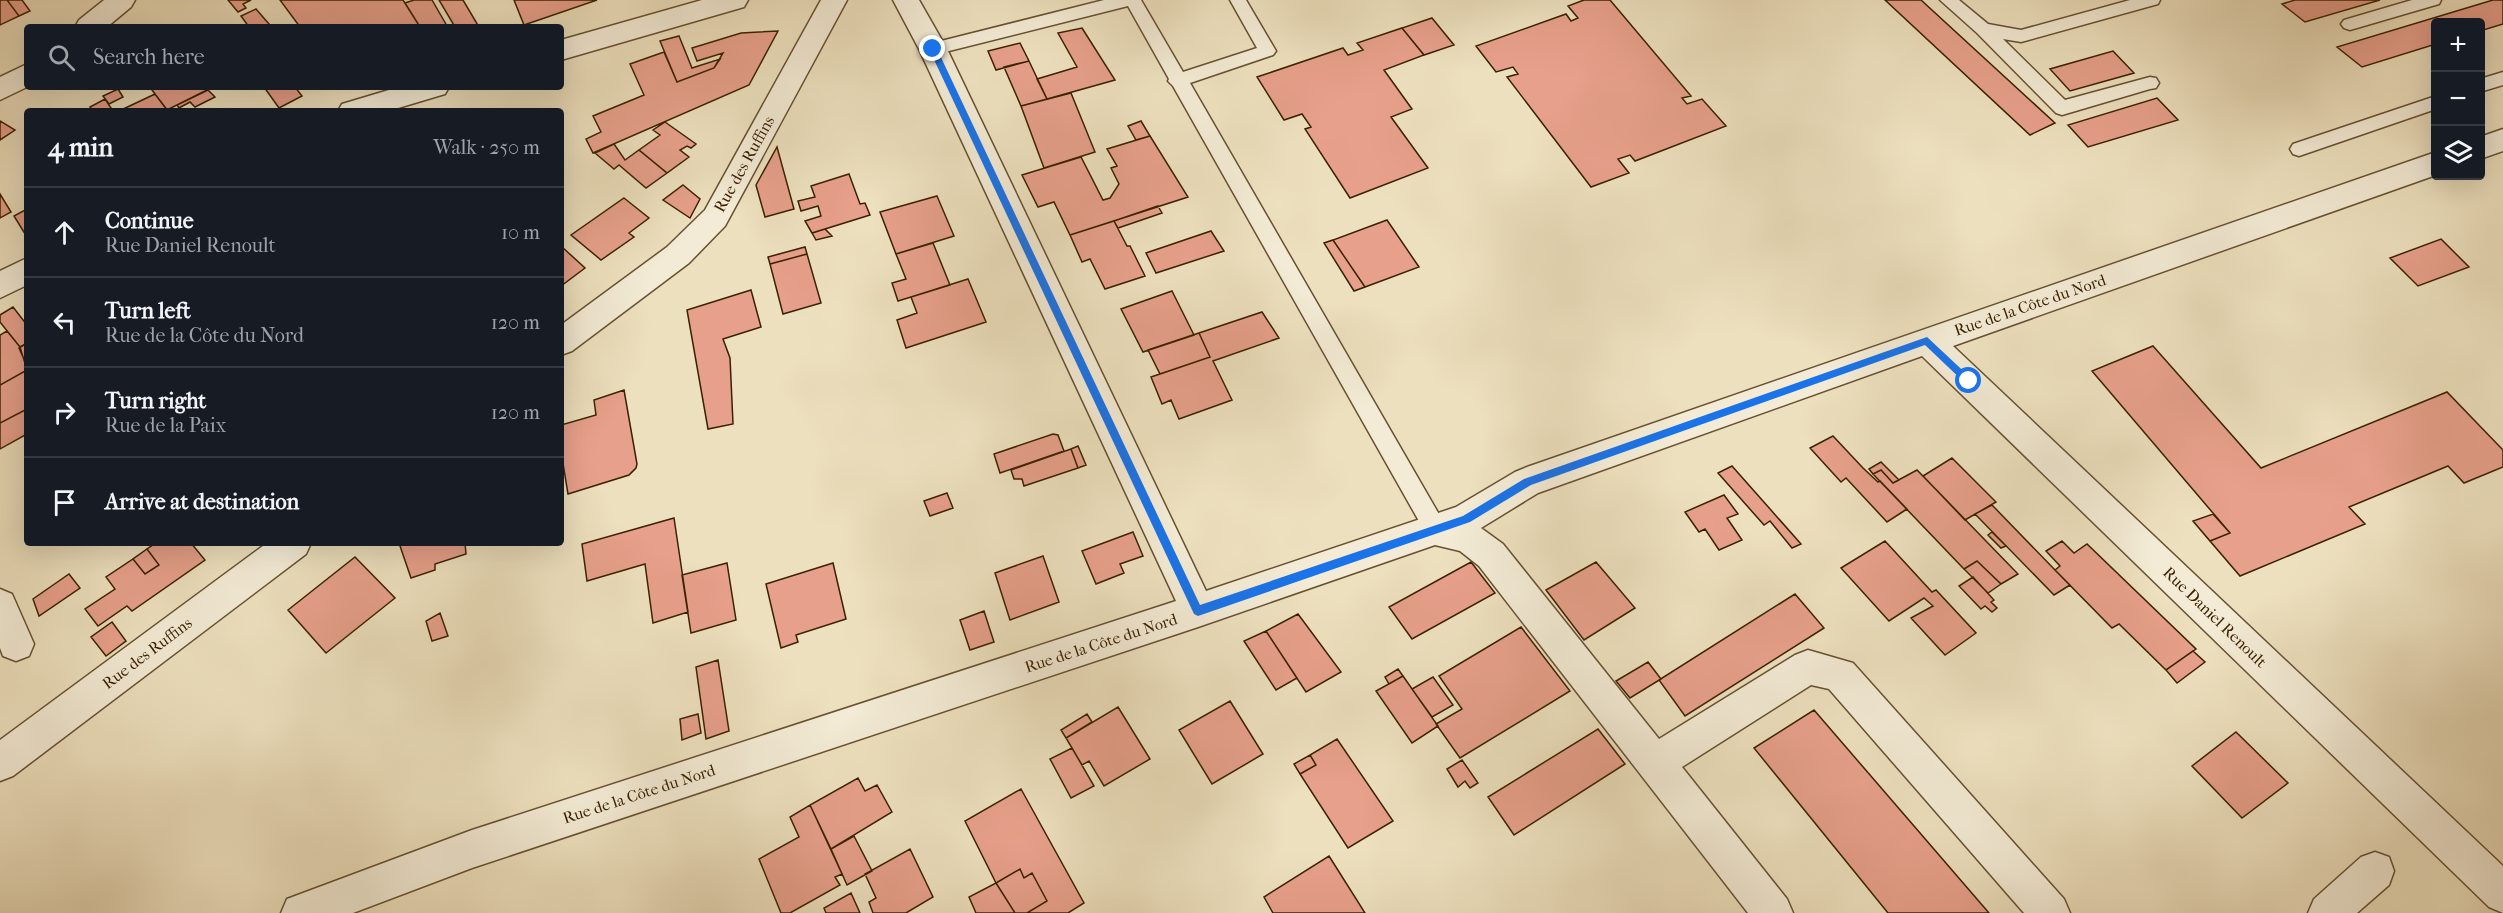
<!DOCTYPE html>
<meta charset="utf-8">
<style>
body{margin:0;font-family:"IM FELL French Canon",serif;background:#242831;color:#f1f3f6}
.controls{position:absolute;right:18px;top:18px;display:grid;overflow:hidden;border-radius:6px;box-shadow:0 6px 24px #0002}
.controls button{width:54px;height:54px;display:grid;place-items:center;padding:0;border:0;border-bottom:2px solid #363941;background:#171b24;color:#f1f3f6;font:30px sans-serif}
.stop{position:absolute;width:18px;height:18px;margin:-14px;border:4px solid #1a73e8;border-radius:50%;background:#fff}
.stop.end{background:#1a73e8;border-color:#fff;box-shadow:0 2px 6px #0008}
.list{margin:0;padding:0;list-style:none}
h2{display:flex;justify-content:space-between;align-items:center;height:78px;margin:0;padding:0 24px;font-size:26px}
h2 small{font-size:20px;font-weight:400;color:#9ea1a6}
.list li{display:grid;grid-template-columns:39px 1fr auto;gap:18px;align-items:center;box-sizing:border-box;height:90px;padding:0 24px;border-top:2px solid #363941}
.list b{display:block;font-size:22px;white-space:nowrap}
.list p{margin:0;font-size:20px;white-space:nowrap;color:#9ea1a6}
.list em{font-size:20px;font-style:normal;color:#9ea1a6}
.icon{flex:none;width:33px;height:33px;fill:none;stroke:currentColor;stroke-width:2;stroke-linecap:round;stroke-linejoin:round}
.map{position:relative;flex:none;width:2503px;height:913px;overflow:hidden}
.search{position:absolute;background:#171b24;box-shadow:0 6px 24px #0002;left:24px;top:24px;width:540px;height:66px;display:flex;align-items:center;gap:15px;box-sizing:border-box;padding:0 21px;border-radius:6px;color:#9ea1a6;font-size:22px}
.panel{position:absolute;background:#171b24;box-shadow:0 6px 24px #0002;left:24px;top:108px;width:540px;height:438px;border-radius:6px}
.map>svg:first-child{display:block}
</style>
<div class="map">
<svg width="2503" height="913" viewBox="0 0 2503 913">
<rect width="100%" height="100%" fill="#ede0be"/>
<filter id="stains"><feTurbulence type="fractalNoise" baseFrequency=".00333" numOctaves="4"/><feColorMatrix values="0 0 0 0 .2 0 0 0 0 .09 0 0 0 0 .02 0 0 0 .5 -.17"/></filter>
<radialGradient id="worn" r=".72"><stop offset=".6" stop-color="#630" stop-opacity="0"/><stop offset="1" stop-color="#630" stop-opacity=".3"/></radialGradient>
<path fill="#e7a08b" stroke="#3a2100" stroke-width="1.5" d="M0 0H7L19 16 0 25Z
M7 0H22L30 11 19 16Z
M228 0H251L243 4 246 8 238 12Z
M280 0H403L420 27H300Z
M414 0H432L447 26 420 27 405 3Z
M439 0H463L479 27H455Z
M514 0H597L524 25Z
M1584 0H1610L1691 96 1682 98 1687 104 1702 99 1726 126 1635 161 1630 155 1618 159 1629 173 1591 187 1507 77 1518 74 1513 67 1496 72 1476 46 1566 14 1571 21 1578 18 1568 6Z
M1885 0H1921L2055 123 2030 135Z
M2295 0H2380L2305 22 2282 4Z
M2493 0H2503V24L2480 31V22H2436V44L2362 67 2337 47Z
M256 9 269 24 262 27H249L241 16Z
M1432 18 1454 45 1424 55 1402 28Z
M1082 28 1115 80 1047 99 1037 79 1077 67 1058 33Z
M1402 28 1424 55 1384 70 1412 109 1391 117 1428 168 1350 198 1305 129 1311 127 1302 114 1284 120 1257 77 1343 48 1348 55 1363 50 1357 43Z
M778 31 749 85 593 153 586 139 601 132 593 116 644 95 630 64 664 52 677 82 714 68 723 53 697 61 692 48 741 33Z
M679 36 692 68 720 59 714 68 677 82 660 41Z
M1020 43 1029 61 996 70 988 51Z
M2113 51 2134 73 2070 91 2050 69Z
M1029 61 1047 99 1021 106 1004 67Z
M158 87H205L207 90 167 110 152 90Z
M264 87H295L302 96 279 108Z
M118 89 123 97 109 104 103 96Z
M208 90 215 97 195 107 190 102 179 108 177 105Z
M1071 93 1095 152 1044 168 1021 106Z
M155 94 168 111H119Z
M2157 98 2178 120 2088 147 2068 125Z
M105 99 113 111H93L90 107Z
M0 121 15 130 0 140Z
M1141 121 1150 136 1136 140 1128 126Z
M665 122 696 144 691 148 687 146 680 150 689 157 667 173 639 150 660 135 653 130Z
M1150 136 1188 197 1070 235 1054 202 1038 207 1022 175 1081 157 1103 200 1110 198 1119 184 1111 168 1117 166 1107 149Z
M614 144 625 160 639 150 667 173 646 188 619 165 614 169 595 153Z
M777 147 794 209 765 217 756 185Z
M849 174 860 204 865 203 870 215 812 233 805 221 821 216 818 206 801 211 798 201 815 197 811 186Z
M683 185 700 199 690 218 663 200Z
M0 194 11 212 0 218Z
M937 196 954 236 896 254 880 212Z
M624 198 649 218 629 233 634 237 601 260 571 235Z
M1158 206 1162 213 1118 228 1114 221Z
M27 209V237L14 216Z
M1387 220 1419 267 1365 287 1333 240Z
M1114 221 1127 246H1130L1145 276 1105 289 1090 259 1082 262 1070 235Z
M825 229 832 236 816 240 812 233Z
M1211 231 1224 251 1156 273 1146 253Z
M2441 239 2469 267 2418 286 2390 258Z
M1333 240 1365 287 1354 291 1324 243Z
M933 243 950 285 898 301 892 283 906 279 896 254Z
M561 246 585 268 561 286Z
M805 247 807 254 770 264 768 257Z
M807 254 821 303 783 314 770 264Z
M968 279 986 322 906 348 897 320 917 313 911 297Z
M751 290 761 327 723 339 730 358 733 424 708 429 687 310Z
M1172 291 1194 335 1143 352 1121 309Z
M13 307 27 325V343L20 347 0 322V315Z
M1262 312 1279 338 1213 361 1232 400 1179 419 1171 400 1162 404 1151 377 1210 357 1199 333Z
M7 331 20 347 27 370 0 385V335Z
M1199 333 1210 357 1160 374 1148 350Z
M27 343V366L19 348Z
M2153 346 2261 468 2447 392 2503 450V467L2464 483 2448 466 2349 507 2365 524 2240 576 2210 541 2230 533 2092 371Z
M27 370V409L0 423V385Z
M624 390 637 464 636 468 629 475 568 494 561 451V425L596 415 594 400Z
M27 409V434L0 449V423Z
M1053 434 1058 435 1064 451 1000 473 994 454Z
M1833 436 1863 468 1878 482 1880 481 1907 509 1887 522 1846 478 1841 482 1810 448Z
M1078 446 1086 465 1078 468 1071 449Z
M1071 449 1078 468 1024 486 1022 479H1014L1011 470Z
M1952 458 1996 502 1965 520 1923 476Z
M1881 462 1899 480 1893 483 1881 470 1873 474 1869 469Z
M1732 466 1801 544 1792 548 1770 521 1764 525 1718 473Z
M1881 470 1893 483 1917 470 2018 574 2001 584 1977 561 1964 569 1873 474Z
M947 493 953 508 930 516 924 501Z
M1724 495 1738 514 1727 518 1742 540 1719 550 1705 529 1699 532 1685 512Z
M1992 505 2055 570 2070 585 2054 595 1975 514Z
M2213 514 2230 533 2210 541 2193 521Z
M674 518 688 612 653 623 645 564 587 581 582 544Z
M1133 532 1143 556 1120 564 1124 573 1096 584 1082 551Z
M1992 532 2006 546 2001 548 1988 535Z
M1885 541 1932 592 1936 590 1976 633 1945 655 1911 618 1933 606 1924 598 1889 621 1841 568Z
M2062 541 2074 553 2087 544 2196 649 2166 670 2119 624 2112 628 2055 570 2060 566 2046 551Z
M156 543H191L205 560 132 611 127 606 98 626 85 609 115 589 106 577 133 559 145 574 159 565 147 549Z
M399 543H465L466 554 435 564V570L411 578Z
M147 549 159 565 145 574 133 559Z
M1043 556 1059 602 1010 620 995 573Z
M355 557 395 598 326 653 288 610Z
M1977 561 2001 584 1988 593 1964 569Z
M1471 562 1495 593 1412 639 1389 607Z
M1596 562 1635 608 1584 640 1546 590Z
M727 563 736 620 691 633 682 575Z
M833 563 846 619 796 635 798 642 781 648 766 584Z
M69 574 80 588 39 616 33 599Z
M1973 577 1994 600 1991 602 1997 608 1992 612 1985 606 1981 609 1959 586Z
M1795 594 1824 628 1685 716 1659 680Z
M984 611 994 642 970 650 960 620Z
M440 613 448 636 432 641 426 621Z
M1298 614 1341 672 1306 692 1266 631Z
M112 622 126 641 106 656 91 637Z
M1521 627 1570 691 1460 758 1436 724 1462 709 1439 676Z
M1266 631 1297 678 1276 690 1244 641Z
M2193 651 2205 662 2177 683 2166 670Z
M718 660 729 731 706 739 696 667Z
M1648 662 1661 679 1630 698 1616 681Z
M1398 669 1403 676 1389 684 1385 677Z
M1403 676 1438 726 1412 743 1376 691Z
M1433 677 1453 705 1432 717 1412 689Z
M1230 701 1263 754 1212 784 1179 730Z
M1118 707 1150 759 1104 786 1089 761 1082 765 1066 738Z
M1814 710 1989 913H1888L1754 748Z
M698 714 701 733 682 740 680 719Z
M1087 714 1092 722 1066 738 1061 730Z
M1598 729 1625 764 1514 835 1488 797Z
M2236 732 2288 783 2242 818 2192 766Z
M1337 739 1393 821 1348 848 1300 774 1316 765 1310 755Z
M1072 748 1094 786 1071 798 1050 759Z
M1310 755 1316 765 1300 774 1294 764Z
M1462 760 1478 783 1470 788 1465 781 1458 787 1447 769Z
M858 778 865 791 877 785 892 812 831 849 810 805Z
M1021 789 1084 903 1068 913H1027L1047 901 1032 873 1024 878 1020 869 996 883 965 821Z
M810 805 842 874 835 877 840 885 790 913H781L759 859 799 837 790 817Z
M854 836 872 871 847 885 831 849Z
M910 849 933 897 906 913H873L869 902 876 898 865 874Z
M1329 856 1365 913H1273L1264 897Z
M1020 869 1024 878 1032 873 1047 901 1027 913H1015L996 883Z
M996 883 1015 913H976L969 897Z
M851 893 860 913H826L824 908Z"/>
<g fill="none" stroke-linecap="round" stroke-linejoin="round">
<g stroke="#675130" stroke-width="3">
<path id="lane" d="M1104 0H1141L1183 72 1257 48 1230 0H1246L1276 51 1273 55 1190 83 1444 523 1447 530 1444 537 1436 540 1428 537 1173 86 1168 81 1169 79 1128 6 933 55 927 53 924 49 927 45 933 43Z
M1940 0H1959L1988 24 2021 30 2130 0H2160L2158 4 2021 42 2003 39 2065 100 2150 77 2156 78 2159 83 2156 88 2150 89 2062 115 2056 113 1977 33Z
M2412 0H2441L2439 4 2350 30 2344 28 2341 24 2344 20Z
M2503 72V85L2480 92V79Z
M2436 96V109L2299 156 2293 154 2290 149 2293 144Z"/>
</g>
<g stroke="#675130" stroke-width="3">
<path id="street" d="M104 0H135L131 7 107 27H75L79 20Z
M702 0H748L744 7 561 60V40Z
M821 0H847L725 226 689 263 572 351 561 355V325L667 247 705 210Z
M893 0H919L947 49 1206 591 1456 507 1515 472 1527 467 2436 152V175L1953 346 2503 866V913L2489 907 1922 356 1538 493 1481 528 1503 544 1659 739 1795 655 1808 650 1853 663 2064 899 2070 913H2024L1829 689 1811 685 1682 767 1787 899 1793 913H1748L1479 566 1460 551 1435 545 1198 627 472 868 353 913H281L287 899 472 830 1176 601 919 49Z
M27 64V87L0 100V77Z
M399 87H449L445 94 388 111H338L342 104Z
M2503 129V151L2480 159V137Z
M27 258V285L0 298V271Z
M267 543H311L306 554 13 776 0 781V740Z
M0 589 12 594 34 644 29 656 16 661 3 656 0 648Z
M2375 852 2389 857 2394 871 2389 885 2357 913H2308L2314 899 2361 857Z"/>
</g>
<use href="#lane" fill="#f3ebd5" fill-rule="evenodd"/>
<use href="#street" fill="#f3ebd5" fill-rule="evenodd"/>
</g>
<path fill="#1a73e8" d="M933 46 937 49 1200 605 1463 516 1524 479 1927 337 1974 381 1969 385 1966 384 1925 345 1531 485 1470 522 1198 616 1194 614 929 49Z"/>
<g text-anchor="middle" dominant-baseline="central" stroke-width="5" stroke-linejoin="round" paint-order="stroke">
<g font-size="16" fill="#3a2100" stroke="#f3ebd5">
<text transform="translate(744 164) rotate(-61)">Rue des Ruffins</text>
<text transform="translate(2030 305) rotate(-19)">Rue de la Côte du Nord</text>
<text transform="translate(2215 617) rotate(44)">Rue Daniel Renoult</text>
<text transform="translate(1101 643) rotate(-18)">Rue de la Côte du Nord</text>
<text transform="translate(147 653) rotate(-37)">Rue des Ruffins</text>
<text transform="translate(639 794) rotate(-18)">Rue de la Côte du Nord</text>
</g>
</g>
<rect width="100%" height="100%" filter="url(#stains)"/>
<rect width="100%" height="100%" fill="url(#worn)"/>
</svg>
<div class="controls">
<button>+</button>
<button>−</button>
<button><svg class="icon" aria-label="layers" viewBox="0 0 24 24"><path d="M12 4l9 5-9 5-9-5zM3 14l9 5 9-5"/></svg></button>
</div>
<div class="stop" style="left:1969px;top:381px"></div>
<div class="stop end" style="left:933px;top:49px"></div>
<div class="search"><svg class="icon" aria-label="search" viewBox="0 0 24 24"><circle cx="10" cy="10" r="6"/><path d="M15 15l6 6"/></svg>Search here</div>
<section class="panel">
<h2>4 min<small>Walk · 250 m</small></h2>
<ul class="list">
<li><svg class="icon" aria-label="ahead" viewBox="0 0 24 24"><path d="M12 20V5M6 11l6-6 6 6"/></svg><div><b>Continue</b><p>Rue Daniel Renoult</p></div><em>10 m</em></li>
<li><svg class="icon" aria-label="left" viewBox="0 0 24 24"><path d="M17 20v-9H6M10 6l-5 5 5 5"/></svg><div><b>Turn left</b><p>Rue de la Côte du Nord</p></div><em>120 m</em></li>
<li><svg class="icon" aria-label="right" viewBox="0 0 24 24"><path d="M7 20v-9h11M14 6l5 5-5 5"/></svg><div><b>Turn right</b><p>Rue de la Paix</p></div><em>120 m</em></li>
<li><svg class="icon" aria-label="arrive" viewBox="0 0 24 24"><path d="M6 21V4h12l-3 4 3 4H6"/></svg><div><b>Arrive at destination</b></div></li>
</ul>
</section>
</div>
